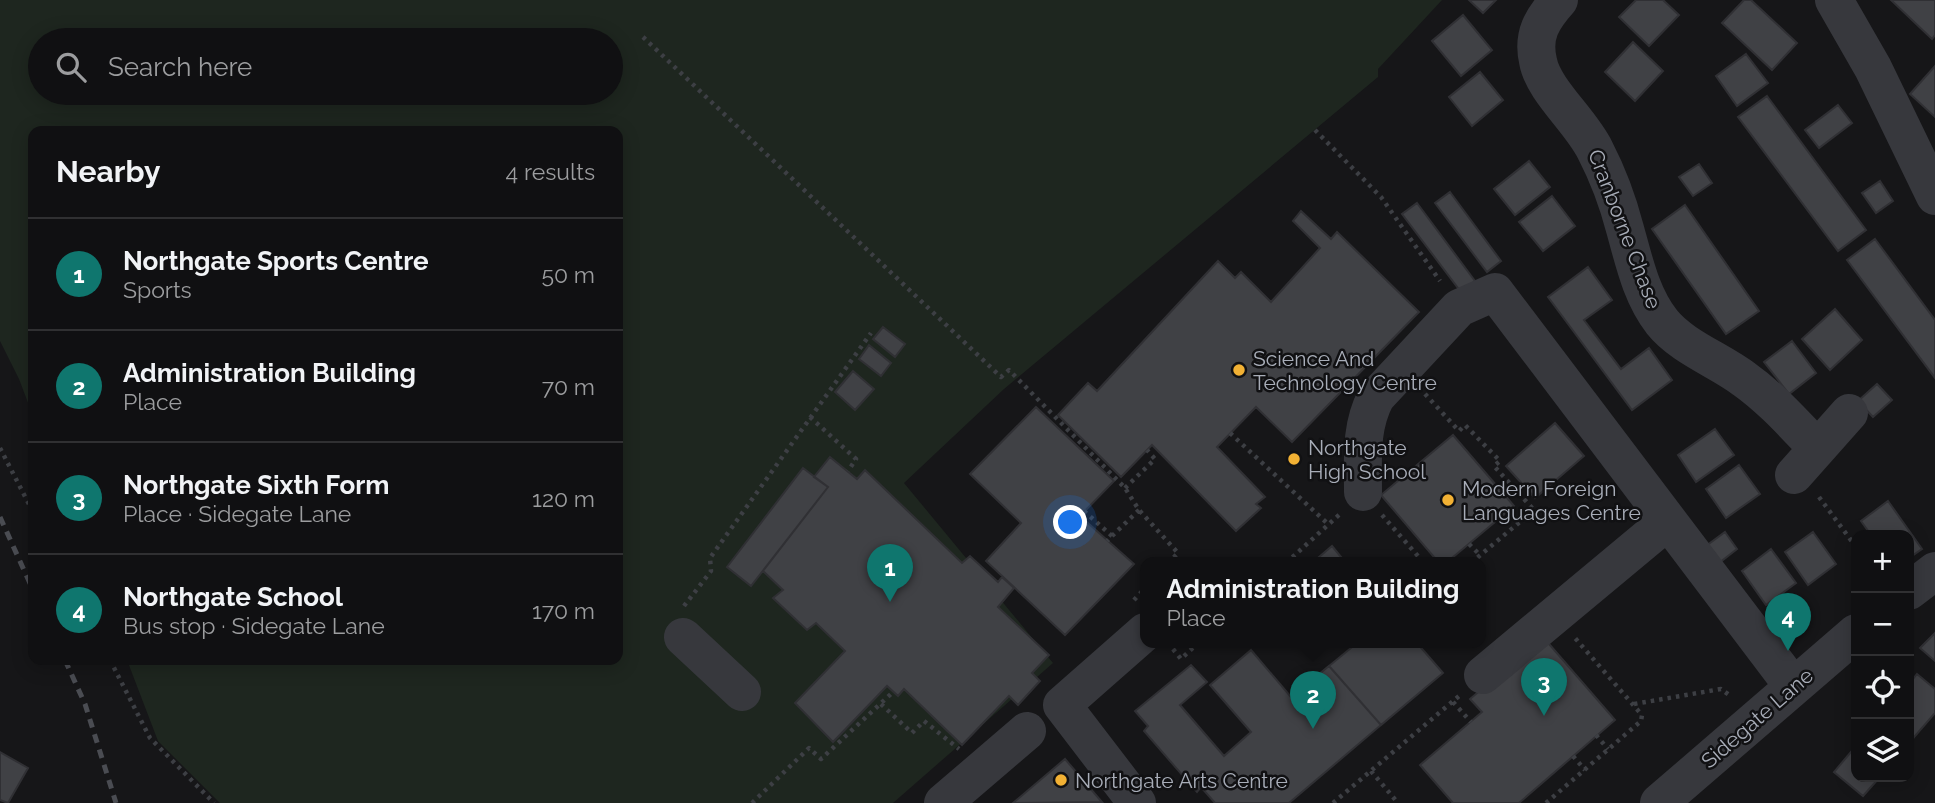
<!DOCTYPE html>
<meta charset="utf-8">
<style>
body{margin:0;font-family:Raleway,sans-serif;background:#1e1e20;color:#f1f3f6}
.controls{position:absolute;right:21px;bottom:21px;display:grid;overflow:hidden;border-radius:14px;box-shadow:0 4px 18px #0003}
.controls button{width:63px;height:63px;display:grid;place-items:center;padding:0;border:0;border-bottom:2px solid #303032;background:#101012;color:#f1f3f6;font:35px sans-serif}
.you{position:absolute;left:1071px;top:523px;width:24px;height:24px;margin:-18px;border:5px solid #fff;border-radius:50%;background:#1a73e8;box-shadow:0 0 0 10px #1a73e833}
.badge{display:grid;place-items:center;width:46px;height:46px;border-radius:50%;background:#0f766e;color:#fff;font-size:23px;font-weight:700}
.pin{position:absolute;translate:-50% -58px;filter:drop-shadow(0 2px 4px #0008)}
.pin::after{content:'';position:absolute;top:37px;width:24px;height:21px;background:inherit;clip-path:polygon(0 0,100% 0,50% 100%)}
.popup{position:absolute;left:1140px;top:557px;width:346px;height:91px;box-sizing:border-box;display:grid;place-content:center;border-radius:14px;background:#101012;filter:drop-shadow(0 2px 5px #0005);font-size:23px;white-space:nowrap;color:#9c9d9f}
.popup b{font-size:26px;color:#f1f3f6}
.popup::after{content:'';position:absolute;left:50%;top:100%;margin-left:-14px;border:14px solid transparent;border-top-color:#101012}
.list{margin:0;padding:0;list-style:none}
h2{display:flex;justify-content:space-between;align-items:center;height:91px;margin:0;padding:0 28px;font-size:30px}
h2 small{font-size:23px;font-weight:400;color:#9c9d9f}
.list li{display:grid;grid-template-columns:46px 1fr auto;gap:21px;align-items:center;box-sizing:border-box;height:112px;padding:0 28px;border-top:2px solid #303032}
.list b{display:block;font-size:26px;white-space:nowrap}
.list p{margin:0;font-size:23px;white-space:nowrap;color:#9c9d9f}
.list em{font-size:23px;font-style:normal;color:#9c9d9f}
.icon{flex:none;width:38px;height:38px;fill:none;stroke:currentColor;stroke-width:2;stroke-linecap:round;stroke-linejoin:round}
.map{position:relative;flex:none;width:1935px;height:803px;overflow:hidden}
.search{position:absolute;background:#101012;box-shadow:0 4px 18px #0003;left:28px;top:28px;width:595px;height:77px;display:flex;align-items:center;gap:18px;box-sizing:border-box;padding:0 24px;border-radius:38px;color:#9c9d9f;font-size:26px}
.panel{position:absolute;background:#101012;box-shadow:0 4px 18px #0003;left:28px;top:126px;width:595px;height:539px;border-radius:14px}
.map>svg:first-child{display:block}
</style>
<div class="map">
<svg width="1935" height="803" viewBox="0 0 1935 803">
<rect width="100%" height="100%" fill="#161618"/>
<path fill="#1e261f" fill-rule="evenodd" d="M0 0H1442L1378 69V77L1004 389 904 483 1053 663 893 803H220L158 741 127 660H618V131H33V416L19 379 0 341ZM40 40H611V93H40Z"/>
<path fill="#404145" stroke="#303034" stroke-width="2" d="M1469 0H1496L1483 13Z
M1636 0H1663L1679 15 1649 46 1619 17Z
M1744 0H1751L1797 43 1772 70 1722 23Z
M1891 0H1935V35L1932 39Z
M1463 15 1492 50 1461 76 1432 41Z
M1633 42 1663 71 1635 101 1605 72Z
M1746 54 1768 83 1737 106 1716 76Z
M1935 66V117L1910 94Z
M1480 72 1503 100 1472 126 1449 97Z
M1767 96 1866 230 1838 251 1738 117Z
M1838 105 1852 123 1819 148 1805 130Z
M1529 161 1550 187 1515 215 1494 189Z
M1699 164 1712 183 1693 196 1679 177Z
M1880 181 1893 201 1876 213 1862 193Z
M1450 192 1501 261 1487 272 1435 203Z
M1552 196 1575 226 1543 251 1519 222Z
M1417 203 1475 281 1461 292 1402 214Z
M1685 205 1759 311 1726 334 1652 229Z
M1301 211 1331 239 1337 232 1419 312 1292 442 1256 407 1217 447 1265 497 1256 504 1261 508 1236 531 1152 445 1121 477 1058 415 1088 383 1097 391 1218 261 1235 278 1241 272 1271 302 1320 248 1293 221Z
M1875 239 1935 320V378L1847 260Z
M1588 267 1612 300 1584 320 1621 369 1649 348 1672 380 1632 410 1548 297Z
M1835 309 1862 340 1830 370 1802 339Z
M883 327 905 344 895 357 873 339Z
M1792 341 1816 373 1789 394 1764 362Z
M869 345 891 363 881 376 859 359Z
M853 371 874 389 855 410 835 392Z
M1877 384 1892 400 1873 417 1858 401Z
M1036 407 1114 481 1080 516 1134 564 1065 635 986 561 1021 523 970 474Z
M1555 423 1584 456 1535 498 1506 466Z
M1715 429 1734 455 1696 482 1678 455Z
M1453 435 1514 506 1446 563H1439L1381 495Z
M830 457 857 479 865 470 962 563 970 556 998 582 1002 577 1014 588 998 607 1049 655 1032 673 1040 681 1018 705 1009 696 962 745 904 689 898 696 887 686 833 742 795 703 845 651 816 623 807 630 773 598 783 590 763 571 828 487 814 477Z
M1739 465 1760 494 1726 518 1706 489Z
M803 468 828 487 751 586 727 567Z
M1888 501 1922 549 1909 558V535H1871L1861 521Z
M1725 532 1737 549 1719 563 1706 546Z
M1813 532 1836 564 1808 585 1785 552Z
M1332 546 1346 563H1312Z
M1771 549 1796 583 1766 605 1742 571Z
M1935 633V661L1920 648Z
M1543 637 1615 720 1519 803H1453L1420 765 1482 712 1470 699Z
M1357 643H1417L1443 673 1381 725 1329 666Z
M1251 650 1291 697 1329 666 1381 725 1289 803H1215L1201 787 1197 792 1144 731 1148 726 1135 711 1191 665 1207 682 1180 705 1224 756 1251 732 1210 685Z
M1917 674 1935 689V713L1909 743V684Z
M1856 746V777H1880L1863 796 1834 772Z
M0 752 28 768 8 803 0 800Z
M1065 759 1102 802 1013 803Z"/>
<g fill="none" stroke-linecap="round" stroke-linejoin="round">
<path stroke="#3d3f44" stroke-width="4.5" stroke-dasharray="3.5 5" stroke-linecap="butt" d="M643 37 1001 377 1009 370 1125 488 1139 510 1178 553 1168 563
M1315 130 1381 197 1440 281
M1425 394 1459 431 1465 425 1500 461 1494 466 1534 510 1471 563
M810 417 856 459 848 471
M1230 433 1328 524
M0 448 33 512
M1125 488 1155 459 1147 450
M1819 497 1856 547
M1084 511 1112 536 1107 541
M1382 515 1424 563
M1112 536 1139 510
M1469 544 1480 555
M1286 563 1340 514
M1134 600 1145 588
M684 606 711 571 710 558 871 333
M1173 649 1181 659 1198 643
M110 660 150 738 214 803
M1453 702 1471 722
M881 704 912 733 924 721 959 749
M1634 704 1721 689 1732 697
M1596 735 1608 749
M1573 756 1585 770
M1371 771 1398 803
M752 803 809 748 821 759 893 692
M1333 803 1459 696
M1546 803 1641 721 1642 715 1575 638"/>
<path stroke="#37383d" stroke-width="38" d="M1559 0C1542 19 1532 35 1538 61 1543 90 1581 121 1595 150 1608 175 1618 202 1625 229 1634 261 1641 295 1662 322 1682 347 1719 360 1744 379 1772 399 1794 424 1817 448
M1834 0 1873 68 1935 196
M1794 475 1849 413
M1363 492C1363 459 1360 427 1376 397L1459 308 1495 292 1793 686
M1909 591 1935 571
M683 637 742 692
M1483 675 1668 521
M943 803 1027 731
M1137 803 1062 705 1145 632
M1659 803 1856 633"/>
<path stroke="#4a4c52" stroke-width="5" stroke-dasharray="9 7" stroke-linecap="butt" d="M0 517 33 590
M65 660 85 704 116 803"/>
</g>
<g fill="#f2b134" stroke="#111113" stroke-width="2.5">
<circle cx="1239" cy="370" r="7"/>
<circle cx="1294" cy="459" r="7"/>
<circle cx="1448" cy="500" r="7"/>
<circle cx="1061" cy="780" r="7"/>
</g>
<g text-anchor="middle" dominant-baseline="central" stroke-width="5" stroke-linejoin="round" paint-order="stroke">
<g font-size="21" fill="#a8adb8" stroke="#111113">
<text transform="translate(1625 229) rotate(69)">Cranborne Chase</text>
<text transform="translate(1757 718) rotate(-41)">Sidegate Lane</text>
</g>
<g font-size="21" fill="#a8adb8" stroke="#111113" text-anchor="start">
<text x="1253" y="358">Science And<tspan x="1253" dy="24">Technology Centre</tspan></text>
<text x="1308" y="447">Northgate<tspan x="1308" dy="24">High School</tspan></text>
<text x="1462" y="488">Modern Foreign<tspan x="1462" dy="24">Languages Centre</tspan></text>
<text x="1075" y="780">Northgate Arts Centre</text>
</g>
</g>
</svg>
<div class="controls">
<button>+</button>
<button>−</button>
<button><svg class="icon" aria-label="locate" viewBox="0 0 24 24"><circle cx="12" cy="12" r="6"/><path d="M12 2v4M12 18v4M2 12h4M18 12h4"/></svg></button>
<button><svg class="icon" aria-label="layers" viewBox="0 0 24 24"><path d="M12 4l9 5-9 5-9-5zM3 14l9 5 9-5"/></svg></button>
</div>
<div class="you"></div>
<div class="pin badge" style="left:890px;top:602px">1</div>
<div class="pin badge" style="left:1313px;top:729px">2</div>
<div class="popup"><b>Administration Building</b>Place</div>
<div class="pin badge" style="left:1544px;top:716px">3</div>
<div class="pin badge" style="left:1788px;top:651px">4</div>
<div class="search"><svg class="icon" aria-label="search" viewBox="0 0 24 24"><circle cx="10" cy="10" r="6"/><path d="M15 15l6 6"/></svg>Search here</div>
<section class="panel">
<h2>Nearby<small>4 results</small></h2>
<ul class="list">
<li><span class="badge">1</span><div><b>Northgate Sports Centre</b><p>Sports</p></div><em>50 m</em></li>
<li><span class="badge">2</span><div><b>Administration Building</b><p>Place</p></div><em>70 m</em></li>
<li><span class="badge">3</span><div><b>Northgate Sixth Form</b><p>Place · Sidegate Lane</p></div><em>120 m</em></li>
<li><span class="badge">4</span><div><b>Northgate School</b><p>Bus stop · Sidegate Lane</p></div><em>170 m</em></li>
</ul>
</section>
</div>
